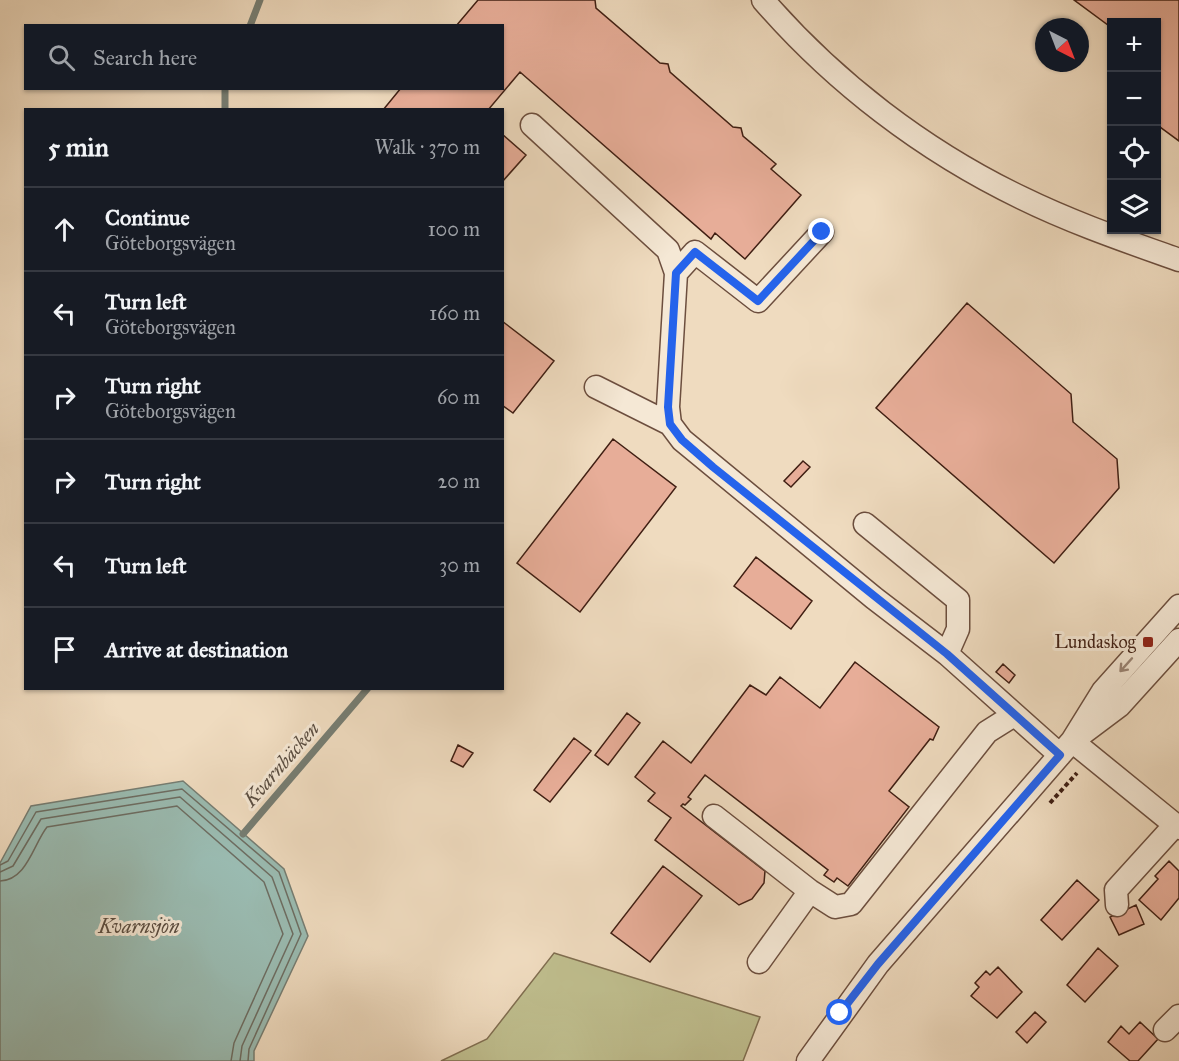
<!DOCTYPE html>
<meta charset="utf-8">
<style>
body{margin:0;font-family:"IM FELL Great Primer",serif;background:#242831;color:#f1f3f6}
.controls{position:absolute;right:18px;top:18px;display:grid;overflow:hidden;border-radius:0px;box-shadow:0 2px 4px #0004}
.controls button{width:54px;height:54px;display:grid;place-items:center;padding:0;border:0;border-bottom:2px solid #363941;background:#171b24;color:#f1f3f6;font:30px sans-serif}
.compass{position:absolute;left:1035px;top:18px;width:54px;height:54px;border-radius:50%;background:#171b24;box-shadow:0 2px 4px #0004;rotate:138deg}
.stop{position:absolute;width:18px;height:18px;margin:-14px;border:4px solid #2563eb;border-radius:50%;background:#fff}
.stop.end{background:#2563eb;border-color:#fff;box-shadow:0 2px 6px #0008}
.list{margin:0;padding:0;list-style:none}
h2{display:flex;justify-content:space-between;align-items:center;height:78px;margin:0;padding:0 24px;font-size:26px}
h2 small{font-size:20px;font-weight:400;color:#9ea1a6}
.list li{display:grid;grid-template-columns:39px 1fr auto;gap:18px;align-items:center;box-sizing:border-box;height:84px;padding:0 24px;border-top:2px solid #363941}
.list b{display:block;font-size:22px;white-space:nowrap}
.list p{margin:0;font-size:20px;white-space:nowrap;color:#9ea1a6}
.list em{font-size:20px;font-style:normal;color:#9ea1a6}
.icon{flex:none;width:33px;height:33px;fill:none;stroke:currentColor;stroke-width:2;stroke-linecap:round;stroke-linejoin:round}
.map{position:relative;flex:none;width:1179px;height:1061px;overflow:hidden}
.search{position:absolute;background:#171b24;box-shadow:0 2px 4px #0004;left:24px;top:24px;width:480px;height:66px;display:flex;align-items:center;gap:15px;box-sizing:border-box;padding:0 21px;border-radius:0px;color:#9ea1a6;font-size:22px}
.panel{position:absolute;background:#171b24;box-shadow:0 2px 4px #0004;left:24px;top:108px;width:480px;height:582px;border-radius:0px}
.map>svg:first-child{display:block}
</style>
<div class="map">
<svg width="1179" height="1061" viewBox="0 0 1179 1061">
<rect width="100%" height="100%" fill="#efdbbf"/>
<filter id="stains"><feTurbulence type="fractalNoise" baseFrequency=".00333" numOctaves="4"/><feColorMatrix values="0 0 0 0 .2 0 0 0 0 .09 0 0 0 0 .02 0 0 0 .5 -.17"/></filter>
<radialGradient id="worn" r=".72"><stop offset=".6" stop-color="#630" stop-opacity="0"/><stop offset="1" stop-color="#630" stop-opacity=".3"/></radialGradient>
<path fill="#bfbe8e" stroke="#806e50" stroke-width="1.5" d="M554 953 760 1017 743 1061H441L487 1039Z"/>
<path fill="#9abbb1" stroke="#767d72" stroke-width="1.5" d="M183 781 284 869 308 936 254 1051V1061H0V863L31 806Z"/>
<g fill="none" stroke-linecap="round" stroke-linejoin="round">
<path stroke="#6d6d62" stroke-width="1.5" d="M0 865 8 861 36 812 182 789 279 872 301 934 249 1049 248 1061
M0 872 13 866 41 819 180 797 272 877 293 934 242 1046 240 1061
M0 881C27 880 33 845 47 827L177 806 264 882 283 934 234 1043 231 1061"/>
<path stroke="#767d72" stroke-width="7" d="M250 26 260 0
M225 110V88
M243 834 368 688"/>
</g>
<path fill="#e7ad98" stroke="#401f13" stroke-width="1.5" d="M478 0H595L596 8 660 63 668 64 670 72 733 127 741 128 743 136 776 164 771 169 801 195 745 259 715 233 711 239 520 72 488 110H383L401 88H502V26H456Z
M1074 0H1179V141L1156 124V22H1112V28Z
M502 134 526 155 502 182Z
M967 303 1071 394 1073 422 1117 459 1119 488 1054 563 876 408Z
M502 321 554 361 513 413 502 405Z
M613 439 676 487 580 612 517 563Z
M803 461 810 467 791 487 784 481Z
M756 557 812 601 791 629 734 586Z
M855 662 939 727 933 740 930 739 889 791 909 807 848 886 837 878 834 882 824 875 828 870 705 775 688 797 691 799 685 805 683 804 681 806 765 871 764 883 752 899 739 905 655 840 671 818 648 801 655 793 635 777 663 741 691 763 750 685 766 695 780 677 820 708Z
M1003 664 1015 675 1009 683 996 672Z
M627 713 640 723 608 765 595 755Z
M574 738 591 751 550 802 534 790Z
M458 745 473 753 463 767 451 761Z
M1169 861 1179 871V898L1161 920 1139 900 1158 879 1155 876Z
M663 866 702 896 650 962 611 933Z
M1077 880 1099 900 1062 940 1041 920Z
M1136 905 1144 924 1119 935 1110 917Z
M1098 948 1118 966 1085 1002 1067 985Z
M998 967 1022 992 997 1018 971 996 979 987 975 983 986 971 990 975Z
M1035 1012 1046 1022 1027 1043 1016 1032Z
M1140 1022 1158 1039 1138 1061H1130L1108 1042 1121 1026 1129 1034Z"/>
<g fill="none" stroke-linecap="round" stroke-linejoin="round">
<g stroke="#6c4e3e" stroke-width="25">
<path id="minor" d="M763 0C834 82 924 151 1022 198 1073 223 1126 241 1179 260
M532 125 668 250 676 273 668 407 670 424 682 440 874 598 947 654 1060 755
M676 273 695 252 758 301 822 232
M596 387 670 424
M865 524 958 600V629L947 654
M1083 733 1119 706 1179 640
M1072 741 1179 828
M714 816 810 891 835 907 851 904 987 732 1014 715
M1117 905 1116 890 1175 825
M759 962 810 891
M1165 1030 1179 1016
M808 1061 878 964 1072 741 1103 691 1179 606"/>
</g>
<path stroke="#401f13" stroke-width="4" stroke-dasharray="4.5 3" stroke-linecap="butt" d="M1050 803 1077 773"/>
<use href="#minor" stroke="#f5e8d5" stroke-width="22"/>
</g>
<defs><path id="oneway-shaft" d="M-6 0H5M1.5-3L5.5 0L1.5 3" fill="none" stroke-width="1.6" stroke-linecap="round" stroke-linejoin="round" transform="scale(1.5)"/></defs>
<use stroke="#9a8474" href="#oneway-shaft" transform="translate(1126 665) rotate(132)"/>
<g fill="none" stroke-linecap="round" stroke-linejoin="round">
<path stroke="#2563eb" stroke-width="8" d="M822 232 758 301 695 252 676 273 668 407 670 424 682 440 713 467 947 654 1060 755 878 964 840 1013"/>
</g>
<rect fill="#8f2418" stroke="#f5e8d5" stroke-width="2" x="1142" y="636" width="12" height="12" rx="3"/>
<g text-anchor="middle" dominant-baseline="central" stroke-width="6" stroke-linejoin="round" paint-order="stroke">
<g font-size="18" fill="#401f13" stroke="#f5e8d5" text-anchor="end">
<text x="1136" y="642">Lundaskog</text>
</g>
<g font-size="20" font-style="italic" fill="#5b4e42" stroke="#f5e8d5">
<text transform="translate(281 764) rotate(-49)">Kvarnbäcken</text>
<text x="139" y="926">Kvarnsjön</text>
</g>
</g>
<rect width="100%" height="100%" filter="url(#stains)"/>
<rect width="100%" height="100%" fill="url(#worn)"/>
</svg>
<div class="controls">
<button>+</button>
<button>−</button>
<button><svg class="icon" aria-label="locate" viewBox="0 0 24 24"><circle cx="12" cy="12" r="6"/><path d="M12 2v4M12 18v4M2 12h4M18 12h4"/></svg></button>
<button><svg class="icon" aria-label="layers" viewBox="0 0 24 24"><path d="M12 4l9 5-9 5-9-5zM3 14l9 5 9-5"/></svg></button>
</div>
<svg class="compass" viewBox="-18 -18 36 36"><path d="M0-13l5 13h-10z" fill="#e53935"/><path d="M0 13l5-13h-10z" fill="#9ea1a6"/></svg>
<div class="stop" style="left:840px;top:1013px"></div>
<div class="stop end" style="left:822px;top:232px"></div>
<div class="search"><svg class="icon" aria-label="search" viewBox="0 0 24 24"><circle cx="10" cy="10" r="6"/><path d="M15 15l6 6"/></svg>Search here</div>
<section class="panel">
<h2>5 min<small>Walk · 370 m</small></h2>
<ul class="list">
<li><svg class="icon" aria-label="ahead" viewBox="0 0 24 24"><path d="M12 20V5M6 11l6-6 6 6"/></svg><div><b>Continue</b><p>Göteborgsvägen</p></div><em>100 m</em></li>
<li><svg class="icon" aria-label="left" viewBox="0 0 24 24"><path d="M17 20v-9H6M10 6l-5 5 5 5"/></svg><div><b>Turn left</b><p>Göteborgsvägen</p></div><em>160 m</em></li>
<li><svg class="icon" aria-label="right" viewBox="0 0 24 24"><path d="M7 20v-9h11M14 6l5 5-5 5"/></svg><div><b>Turn right</b><p>Göteborgsvägen</p></div><em>60 m</em></li>
<li><svg class="icon" aria-label="right" viewBox="0 0 24 24"><path d="M7 20v-9h11M14 6l5 5-5 5"/></svg><div><b>Turn right</b></div><em>20 m</em></li>
<li><svg class="icon" aria-label="left" viewBox="0 0 24 24"><path d="M17 20v-9H6M10 6l-5 5 5 5"/></svg><div><b>Turn left</b></div><em>30 m</em></li>
<li><svg class="icon" aria-label="arrive" viewBox="0 0 24 24"><path d="M6 21V4h12l-3 4 3 4H6"/></svg><div><b>Arrive at destination</b></div></li>
</ul>
</section>
</div>
